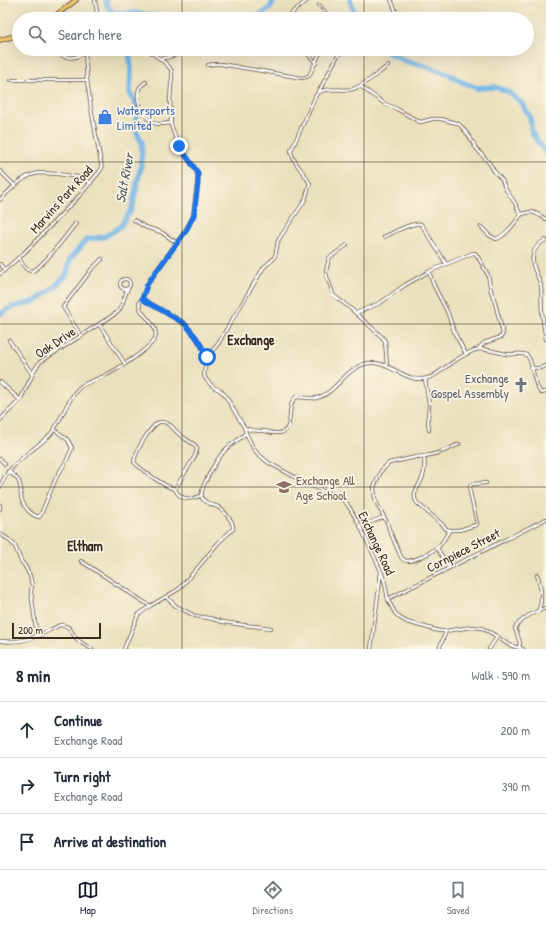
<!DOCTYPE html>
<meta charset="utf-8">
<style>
body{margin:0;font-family:"Patrick Hand",sans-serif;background:#f6f6f7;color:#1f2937}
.scale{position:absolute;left:12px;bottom:10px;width:89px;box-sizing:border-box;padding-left:4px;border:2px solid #3b2a1e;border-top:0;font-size:11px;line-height:14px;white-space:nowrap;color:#3b2a1e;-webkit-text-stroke:3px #fcf5e5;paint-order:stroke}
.stop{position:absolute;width:12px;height:12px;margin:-9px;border:3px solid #1a73e8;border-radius:50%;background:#fff}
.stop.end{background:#1a73e8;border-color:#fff;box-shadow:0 1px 4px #0008}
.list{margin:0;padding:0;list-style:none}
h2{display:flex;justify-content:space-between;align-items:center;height:52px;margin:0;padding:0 16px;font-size:17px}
h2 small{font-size:13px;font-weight:400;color:#747a83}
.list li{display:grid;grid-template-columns:26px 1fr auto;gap:12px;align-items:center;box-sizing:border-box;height:56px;padding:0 16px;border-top:1px solid #e0e1e3}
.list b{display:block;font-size:15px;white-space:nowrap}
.list p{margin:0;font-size:13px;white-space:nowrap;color:#747a83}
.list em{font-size:13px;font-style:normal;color:#747a83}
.icon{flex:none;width:22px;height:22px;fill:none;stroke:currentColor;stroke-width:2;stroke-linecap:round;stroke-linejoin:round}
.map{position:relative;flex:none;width:546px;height:649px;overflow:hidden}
.search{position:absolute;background:#fff;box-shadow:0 4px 16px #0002;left:12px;right:12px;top:12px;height:44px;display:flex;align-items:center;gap:10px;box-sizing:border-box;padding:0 14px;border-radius:22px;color:#747a83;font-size:15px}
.sheet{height:220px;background:#fff}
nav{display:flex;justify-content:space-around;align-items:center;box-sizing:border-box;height:56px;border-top:1px solid #e0e1e3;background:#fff;font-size:11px;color:#747a83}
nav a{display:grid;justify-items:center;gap:2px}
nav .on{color:#111827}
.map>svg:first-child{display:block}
</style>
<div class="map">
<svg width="546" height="649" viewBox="0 0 546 649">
<rect width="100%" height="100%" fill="#fcf5e5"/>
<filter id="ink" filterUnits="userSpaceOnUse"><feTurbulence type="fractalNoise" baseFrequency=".025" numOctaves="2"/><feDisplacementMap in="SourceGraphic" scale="8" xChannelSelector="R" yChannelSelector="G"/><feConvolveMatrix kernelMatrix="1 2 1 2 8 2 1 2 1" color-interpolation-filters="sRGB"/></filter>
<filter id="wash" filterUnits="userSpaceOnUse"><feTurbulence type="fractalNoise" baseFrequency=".012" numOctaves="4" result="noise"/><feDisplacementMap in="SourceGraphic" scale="16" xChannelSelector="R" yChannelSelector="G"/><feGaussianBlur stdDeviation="0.9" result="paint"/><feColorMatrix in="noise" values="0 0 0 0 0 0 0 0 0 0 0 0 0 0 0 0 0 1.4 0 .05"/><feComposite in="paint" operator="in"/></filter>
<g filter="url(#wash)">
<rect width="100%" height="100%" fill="#ebe0bd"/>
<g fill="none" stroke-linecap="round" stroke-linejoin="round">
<path stroke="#72b4e7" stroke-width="5.5" d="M106 0C106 4 108 8 112 11 118 15 127 13 134 13 144 14 154 16 163 19
M350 0 357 19
M254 19 270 8 274 0
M383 49 385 51 406 61 428 67 450 75 464 83 477 88 495 87 509 92 522 103 530 117 532 133 537 141 546 152
M0 314 10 308 36 301 52 289 66 276 70 259 87 239 104 237 120 227 132 209 141 166 142 142 135 129 137 107 130 93 131 69 129 49"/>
</g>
</g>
<g filter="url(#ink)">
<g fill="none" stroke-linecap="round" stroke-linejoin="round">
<g stroke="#554536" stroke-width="4">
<path id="street" d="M95 0 98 19
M391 0 397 14
M319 5 328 16 329 19
M286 19 295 10 308 0
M53 49C63 60 78 61 87 49
M147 49 164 62 170 68 172 72V78L171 85 170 100 171 125 176 139 179 145 196 170 198 176 193 217 185 231 150 280 147 285 142 299 181 321 185 324 196 337 205 352 207 357 204 374 205 378 210 384 215 388 220 390 225 395 244 427 246 433 253 448 258 454 269 463 302 481 323 491 340 497 348 505 360 526 381 571 385 583 388 600 395 613 400 618 407 622 439 631H446L471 627 482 628 493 634 509 645 523 649
M303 49 316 63
M159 58C171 59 180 52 192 51 205 49 217 50 230 49
M208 65 215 64H221L302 78 309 76 320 53 323 49
M11 80H87
M146 82C143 84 140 86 139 89 135 101 144 118 154 123 159 125 165 124 170 123
M360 86 385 104 397 109 418 121 421 122 432 119H441L457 123 461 126 469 136 476 148 490 164 494 171 502 180 505 188 515 203 520 214C524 214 526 213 530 212 536 212 542 217 546 219
M319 91 337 57 343 49
M0 171 15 186
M0 200C11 189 24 174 40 173 49 173 57 174 65 175 77 177 80 176 91 183
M134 220 145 227 161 232 177 243
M481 227 489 235 496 239C506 236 515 222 522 214
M384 237C393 233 411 222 421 224L442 257 446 264
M546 240C539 243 534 248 533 256 531 268 539 276 541 286 542 294 541 303 542 311 543 321 544 330 546 339
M347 245 329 258C328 262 327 267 326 272 326 278 332 287 333 295L350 308 382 337 385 341 387 366
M19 258C22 263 25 271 32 271 40 270 70 231 76 223
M0 264 5 270
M429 272 434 286 447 311 455 334 466 354
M0 274 24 253 81 194 100 171 102 168 101 163 91 108 87 80 85 52
M120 284a5 5 0 1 1 10 0a5 5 0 1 1-10 0Z
M356 313 380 303 405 285 430 271 473 253H475L478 257 488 275 491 291 494 299 503 333 501 337 484 343 478 349
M99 324 125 364
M81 336 63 307 91 270 102 259
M9 340 32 374
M207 357 218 344 226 330 264 267C267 264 271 262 274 258 277 253 276 245 279 239L305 200 310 183C308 182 308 179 306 177 301 169 292 161 291 151L316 95C325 85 342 92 353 89 365 85 378 73 388 66
M531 368H540L546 366
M425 379 429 404 428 420 429 430
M0 382 20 400
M0 420 20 400 31 378 35 369 40 362 118 312C122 307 125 295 128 288
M244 427C250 432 258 430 265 431 269 432 271 433 275 433 298 435 284 406 296 397 301 397 312 399 317 398 334 394 345 370 364 364 388 357 405 385 428 378 436 376 442 369 449 365 456 360 472 349 481 349 490 350 498 352 506 354 513 355 520 352 527 355 535 365 531 381 541 393L546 392
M424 456C425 464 425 472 422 479 418 488 411 494 417 503L443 525 446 529 450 530C446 535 444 541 439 546 434 551 415 561 408 561 405 561 403 560 401 557L389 529 387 522 378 506 375 499 374 487 381 471 389 463 416 457C431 456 445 452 459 444
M0 459 5 464
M8 471C11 474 16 476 18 480 22 485 20 490 21 496 22 505 30 515 39 517L41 514 56 478 67 460 72 448 68 440 55 430
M0 487C8 464 33 451 50 435 62 421 66 400 79 388 86 382 96 380 104 376 115 371 150 349 155 338 159 328 147 319 142 312 140 309 140 306 139 303L142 299
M175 489 195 456 197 449 195 445 181 436 170 425 164 422H159C149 428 136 450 134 462 141 470 165 487 175 489 180 501 192 500 202 495
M0 505V509
M360 526 384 517
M450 530H459L476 525 477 524 470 492V486L472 484 486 483
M0 534 8 539 15 546 21 561 25 566 30 576 32 585 31 592 37 636
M437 548 449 568
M81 561 150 606
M537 575C541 586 543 598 539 610
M166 597 176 606 195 616 209 618 223 622 244 625 271 628
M388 599 546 519
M0 641C12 642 26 641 37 636 45 633 52 629 60 625 71 626 70 630 75 637 80 643 86 646 92 649
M519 648 520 643 515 628C522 618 535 611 546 608
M124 649 138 615 150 606 179 589 200 565 219 542 233 529C234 521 224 511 218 507 213 505 204 503 202 498 198 489 219 456 226 449 232 444 240 439 246 433
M371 649 381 572
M439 649 446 631
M489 649 497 637"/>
</g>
<g stroke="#554536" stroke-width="5.5">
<path id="primary" d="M51 19 76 0
M0 40 19 35"/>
</g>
<use href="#street" stroke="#fff" stroke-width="2.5"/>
<use href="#primary" stroke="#f0c469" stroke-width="4"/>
</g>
</g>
<g fill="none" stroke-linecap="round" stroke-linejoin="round" filter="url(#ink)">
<path stroke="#1a73e8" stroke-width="5" d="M179 146 184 153 196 170 198 173V183L194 215 186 231 150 280 147 285 142 299 185 324 196 337 205 352 207 357"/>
</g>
<path fill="none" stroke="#3b2a1e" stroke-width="1" stroke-opacity="0.55" d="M182 0V19M364 0V19M182 49V649M364 49V649M0 162H546M0 324H546M0 487H546"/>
<defs>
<g id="shop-bare" transform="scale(1.2)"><path d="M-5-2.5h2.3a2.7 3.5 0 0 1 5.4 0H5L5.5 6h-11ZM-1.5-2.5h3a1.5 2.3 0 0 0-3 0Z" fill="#3f7fe0" stroke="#fcf5e5" stroke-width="2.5" paint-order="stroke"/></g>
<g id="church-bare" transform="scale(1.2)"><path d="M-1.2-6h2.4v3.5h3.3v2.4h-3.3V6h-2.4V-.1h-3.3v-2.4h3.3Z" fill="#6b7280" stroke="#fcf5e5" stroke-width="2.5" paint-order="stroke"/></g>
<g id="school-bare" transform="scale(1.2)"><path d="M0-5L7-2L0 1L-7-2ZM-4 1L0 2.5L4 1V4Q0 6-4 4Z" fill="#8d6e63" stroke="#fcf5e5" stroke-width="2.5" paint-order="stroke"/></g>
</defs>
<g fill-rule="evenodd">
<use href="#shop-bare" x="105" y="117"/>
<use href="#church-bare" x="521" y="385"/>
<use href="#school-bare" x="284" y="487"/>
</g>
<g text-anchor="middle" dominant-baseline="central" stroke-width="3.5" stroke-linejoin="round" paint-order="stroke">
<g font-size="13" fill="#366cbe" stroke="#fcf5e5" text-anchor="start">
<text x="117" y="110">Watersports<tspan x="117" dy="15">Limited</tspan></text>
</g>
<g font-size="13" fill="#3b2a1e" stroke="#fcf5e5">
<text transform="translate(61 199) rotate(-48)">Marvins Park Road</text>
<text transform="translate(55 342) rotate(-34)">Oak Drive</text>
<text transform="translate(377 543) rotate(65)">Exchange Road</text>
<text transform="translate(463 550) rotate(-27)">Cornpiece Street</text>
</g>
<g font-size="13" fill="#5b616d" stroke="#fcf5e5" text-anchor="end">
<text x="509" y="378">Exchange<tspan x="509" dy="15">Gospel Assembly</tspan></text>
</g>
<g font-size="13" fill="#785e54" stroke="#fcf5e5" text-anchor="start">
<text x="296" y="480">Exchange All<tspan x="296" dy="15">Age School</tspan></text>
</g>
<g font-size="14" font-style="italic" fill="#4e5a64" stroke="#fcf5e5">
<text transform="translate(124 178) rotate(-79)">Salt River</text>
</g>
<g font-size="14" font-weight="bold" fill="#3b2a1e" stroke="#fcf5e5">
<text x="251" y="339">Exchange</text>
<text x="85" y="545">Eltham</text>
</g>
</g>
</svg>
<div class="scale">200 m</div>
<div class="stop" style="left:207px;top:357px"></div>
<div class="stop end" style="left:179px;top:146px"></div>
<div class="search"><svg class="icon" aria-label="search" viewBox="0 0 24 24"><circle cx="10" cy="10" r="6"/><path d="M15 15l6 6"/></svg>Search here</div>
</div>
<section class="sheet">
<h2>8 min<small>Walk · 590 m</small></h2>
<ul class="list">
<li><svg class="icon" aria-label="ahead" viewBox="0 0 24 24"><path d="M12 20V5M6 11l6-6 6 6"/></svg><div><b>Continue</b><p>Exchange Road</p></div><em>200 m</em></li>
<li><svg class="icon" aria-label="right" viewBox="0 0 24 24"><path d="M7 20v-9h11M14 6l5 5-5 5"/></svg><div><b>Turn right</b><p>Exchange Road</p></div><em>390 m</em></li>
<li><svg class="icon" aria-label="arrive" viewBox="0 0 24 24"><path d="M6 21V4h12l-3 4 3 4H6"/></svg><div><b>Arrive at destination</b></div></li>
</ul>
</section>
<nav>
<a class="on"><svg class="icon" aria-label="map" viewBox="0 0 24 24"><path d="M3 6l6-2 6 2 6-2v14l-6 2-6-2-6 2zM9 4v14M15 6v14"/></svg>Map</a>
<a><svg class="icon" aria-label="directions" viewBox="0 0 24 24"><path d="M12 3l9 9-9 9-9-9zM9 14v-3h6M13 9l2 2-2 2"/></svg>Directions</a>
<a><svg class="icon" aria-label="saved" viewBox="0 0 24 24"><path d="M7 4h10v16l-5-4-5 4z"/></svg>Saved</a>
</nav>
